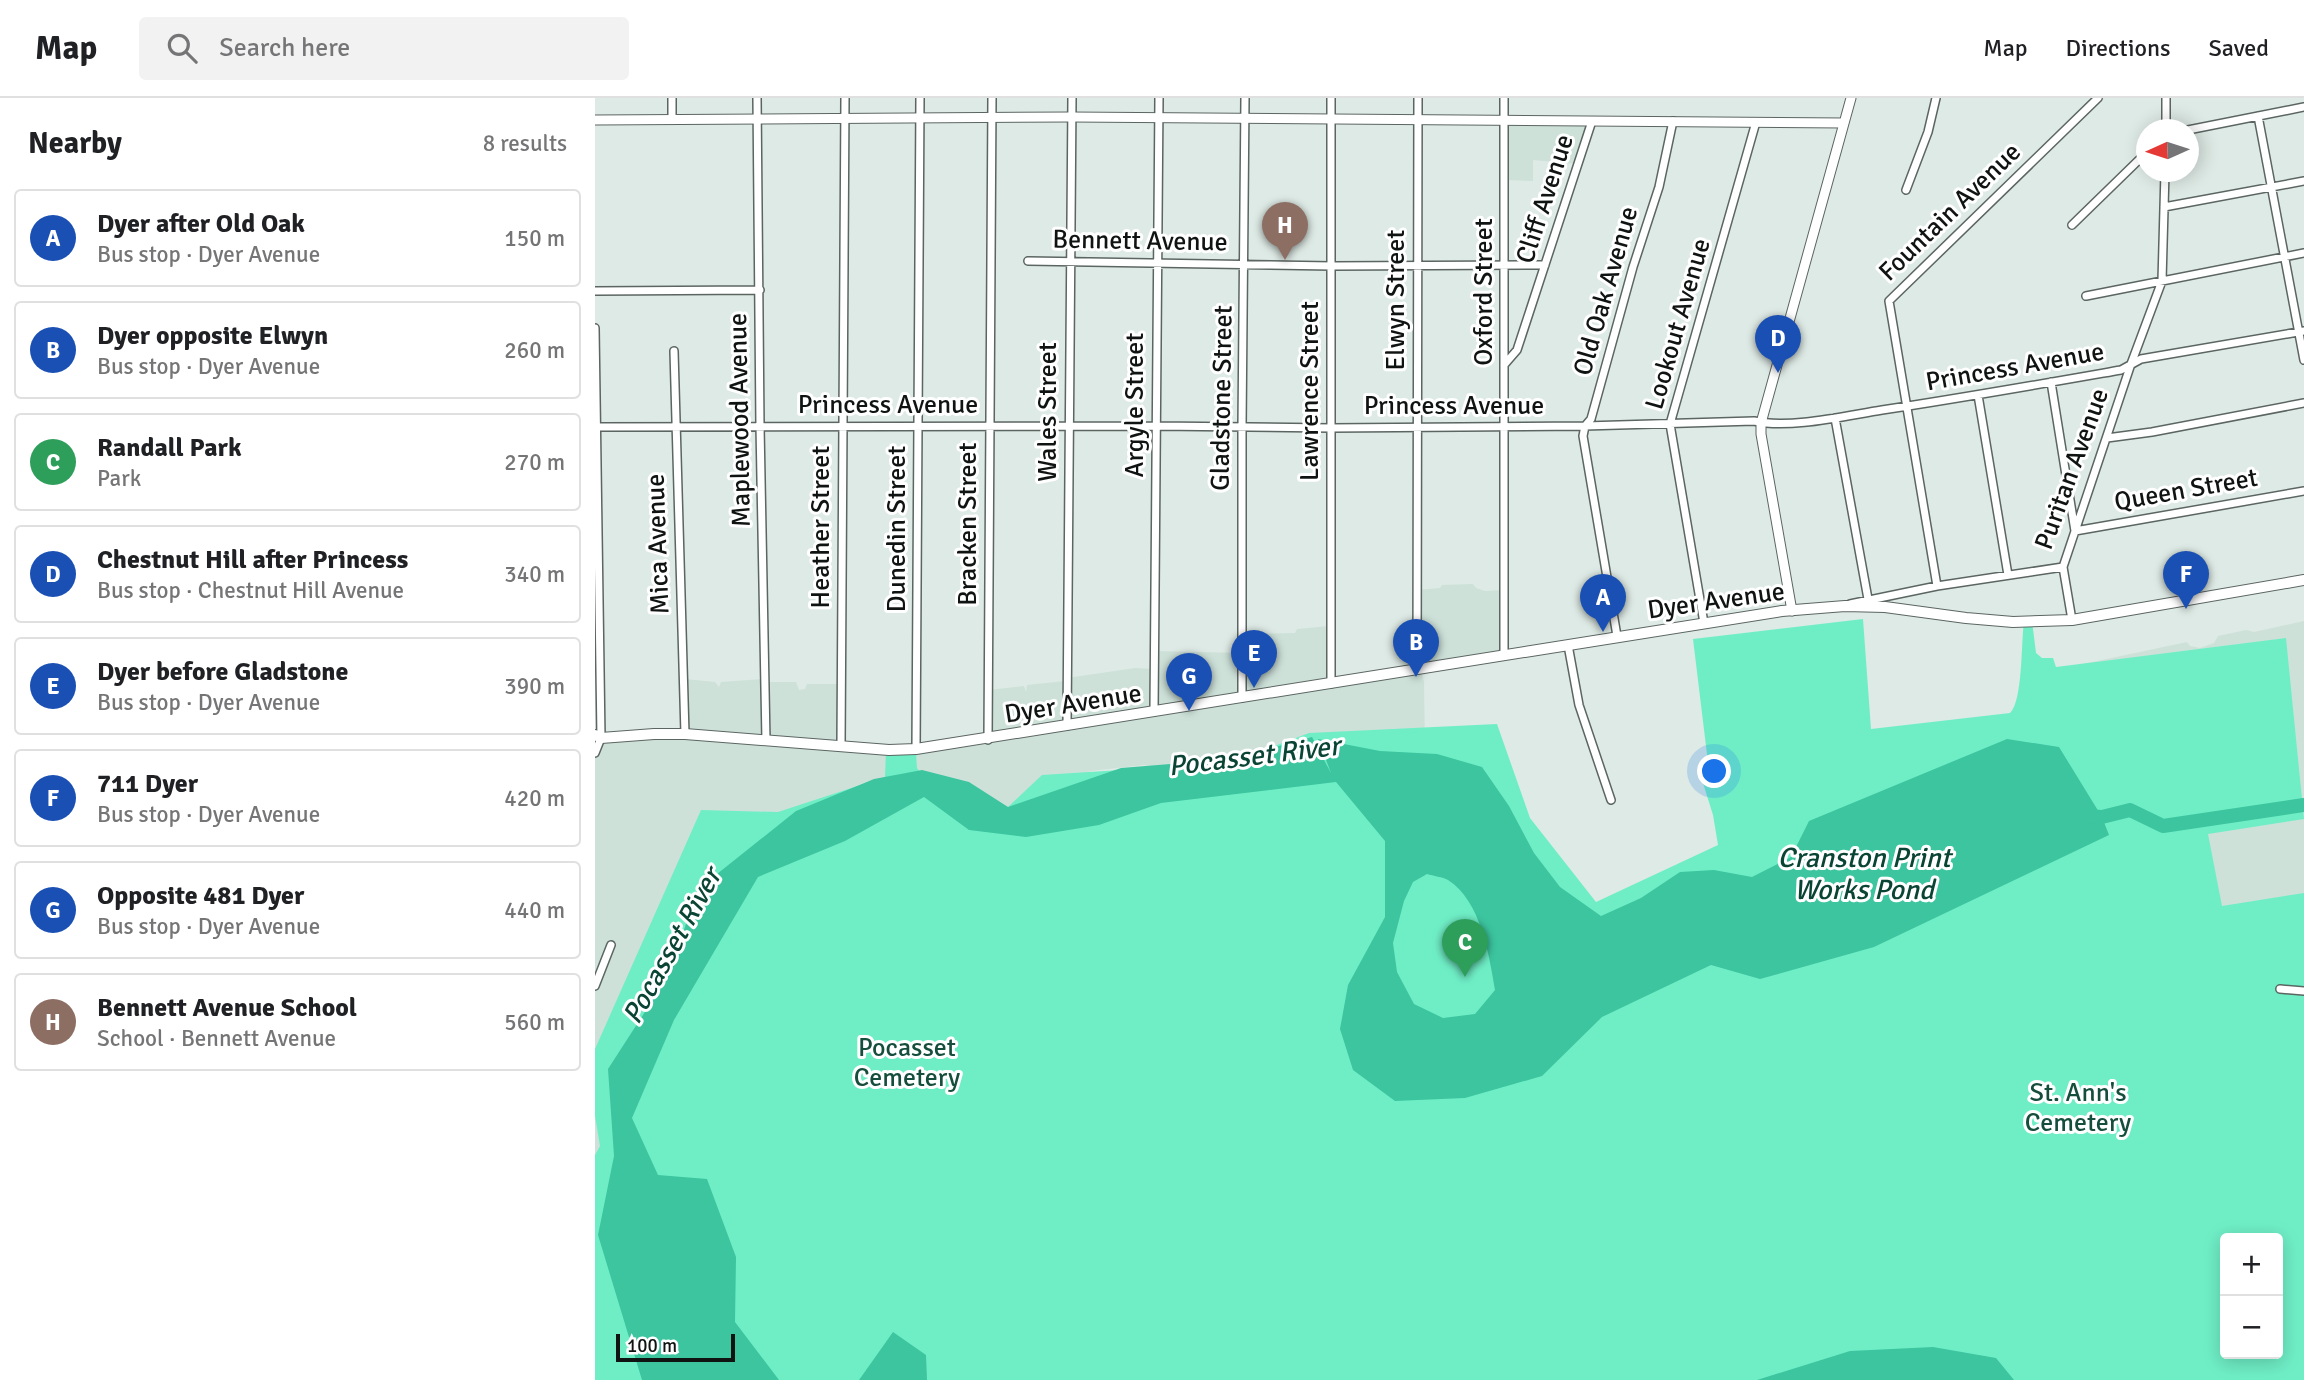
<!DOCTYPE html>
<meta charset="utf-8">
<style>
body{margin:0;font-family:Signika,sans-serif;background:#f2f2f2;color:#202124}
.controls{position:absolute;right:21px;bottom:21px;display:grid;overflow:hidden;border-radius:7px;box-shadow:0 4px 18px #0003}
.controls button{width:63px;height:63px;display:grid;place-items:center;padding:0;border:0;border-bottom:2px solid #e0e0e0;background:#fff;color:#202124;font:35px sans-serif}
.compass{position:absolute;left:1541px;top:21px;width:63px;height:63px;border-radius:50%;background:#fff;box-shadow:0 4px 18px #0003;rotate:267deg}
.scale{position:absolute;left:21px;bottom:18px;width:119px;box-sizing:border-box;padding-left:7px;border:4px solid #0f1312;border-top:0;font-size:19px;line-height:24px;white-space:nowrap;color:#0f1312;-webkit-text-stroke:5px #fff;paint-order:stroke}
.you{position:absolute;left:1120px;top:674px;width:24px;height:24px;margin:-18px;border:5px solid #fff;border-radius:50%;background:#1a73e8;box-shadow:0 0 0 10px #1a73e833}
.badge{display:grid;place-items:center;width:46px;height:46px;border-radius:50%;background:#111827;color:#fff;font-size:23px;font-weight:700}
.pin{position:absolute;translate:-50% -58px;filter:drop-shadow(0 2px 4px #0008)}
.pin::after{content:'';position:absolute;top:37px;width:24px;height:21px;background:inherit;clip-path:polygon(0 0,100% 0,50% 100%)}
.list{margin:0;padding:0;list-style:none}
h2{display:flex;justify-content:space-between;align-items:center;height:91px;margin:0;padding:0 28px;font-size:30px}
h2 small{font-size:23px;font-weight:400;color:#757577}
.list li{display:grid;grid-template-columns:46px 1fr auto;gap:21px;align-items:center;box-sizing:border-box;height:98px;margin:0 14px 14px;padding:0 14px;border:2px solid #e0e0e0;border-radius:7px}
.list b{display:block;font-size:26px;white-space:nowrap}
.list p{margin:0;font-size:23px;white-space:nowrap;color:#757577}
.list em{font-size:23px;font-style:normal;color:#757577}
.icon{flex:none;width:38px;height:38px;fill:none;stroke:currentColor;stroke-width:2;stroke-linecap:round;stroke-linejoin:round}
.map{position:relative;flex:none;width:1709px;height:1282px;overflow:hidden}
header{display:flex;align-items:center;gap:42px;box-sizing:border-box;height:98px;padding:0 35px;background:#fff;border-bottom:2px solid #e0e0e0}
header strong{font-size:33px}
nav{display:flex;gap:38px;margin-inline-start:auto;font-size:24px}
.search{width:490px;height:63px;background:#f2f2f2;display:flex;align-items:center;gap:18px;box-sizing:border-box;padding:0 24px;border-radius:7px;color:#757577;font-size:26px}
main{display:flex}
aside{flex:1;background:#fff}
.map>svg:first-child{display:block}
</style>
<header>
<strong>Map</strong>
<div class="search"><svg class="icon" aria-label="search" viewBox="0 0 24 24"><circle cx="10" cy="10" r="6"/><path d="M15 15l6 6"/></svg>Search here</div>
<nav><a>Map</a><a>Directions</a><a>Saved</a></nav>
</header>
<main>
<aside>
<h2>Nearby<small>8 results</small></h2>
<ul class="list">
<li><span class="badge" style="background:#1a4fb4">A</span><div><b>Dyer after Old Oak</b><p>Bus stop · Dyer Avenue</p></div><em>150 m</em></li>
<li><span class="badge" style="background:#1a4fb4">B</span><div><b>Dyer opposite Elwyn</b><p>Bus stop · Dyer Avenue</p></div><em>260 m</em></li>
<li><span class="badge" style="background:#2e9e5b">C</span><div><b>Randall Park</b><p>Park</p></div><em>270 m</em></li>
<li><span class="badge" style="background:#1a4fb4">D</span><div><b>Chestnut Hill after Princess</b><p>Bus stop · Chestnut Hill Avenue</p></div><em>340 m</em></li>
<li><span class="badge" style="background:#1a4fb4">E</span><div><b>Dyer before Gladstone</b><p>Bus stop · Dyer Avenue</p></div><em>390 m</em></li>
<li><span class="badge" style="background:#1a4fb4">F</span><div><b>711 Dyer</b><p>Bus stop · Dyer Avenue</p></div><em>420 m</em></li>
<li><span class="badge" style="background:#1a4fb4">G</span><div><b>Opposite 481 Dyer</b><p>Bus stop · Dyer Avenue</p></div><em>440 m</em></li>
<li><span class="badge" style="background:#8d6e63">H</span><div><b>Bennett Avenue School</b><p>School · Bennett Avenue</p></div><em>560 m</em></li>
</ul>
</aside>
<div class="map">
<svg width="1709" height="1282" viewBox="0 0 1709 1282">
<rect width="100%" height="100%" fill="#deeae5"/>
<path fill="#cde1d9" d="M911 22 995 23 983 66 938 62V83L911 82Z
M878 486 881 490 890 493 909 492V556L826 572 829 584 830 652 650 660 573 670 549 667 496 673 471 683 450 703 407 711 325 674 322 670 321 651 392 640 393 592 429 588 431 594 432 587 470 583 472 580 540 570 558 571 560 553 646 555 647 536 700 535 702 531 734 528V584L820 572 822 492 845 490 847 487Z
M1709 523V808L1621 821 1488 566 1592 544 1595 548 1605 550 1619 545 1623 538 1651 532 1659 534Z
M90 581 120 584 124 589 126 584 168 581 171 584H201L204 592 210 591 212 586H245V647L291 652V682L273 683 235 699 13 991 0 1102V652L5 639 90 635Z"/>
<path fill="#6feec6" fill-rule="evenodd" d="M1268 521 1276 631 1415 615C1428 603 1426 544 1429 523H1437L1441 555 1447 560H1458L1461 569 1691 540 1709 721 1613 736 1627 808 1709 795V1282H0V1057L5 1048 0 1018V951L106 712 183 714 290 679 291 652 321 651 322 670 325 674 381 695 413 709 447 677 635 665 714 635 902 626 935 720 1001 804 1123 747 1118 717 1108 685 1115 681 1098 541ZM1630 1140H1683V1256H1630Z"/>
<path fill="#3cc59f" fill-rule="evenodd" d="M717 639 736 675 723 641 785 653 842 656 887 669 914 708 939 755 965 789 1006 818 1046 800 1085 774 1119 772 1157 779 1196 759 1214 723 1412 641 1464 649 1507 719 1514 737 1279 849 1165 881 1116 867 1007 919 947 978 870 1000 800 1003 758 972 745 931 753 887 790 819V743L741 684 566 705 504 727 431 739 374 732 329 699 250 743 163 779 79 922 37 1020 63 1077 112 1081 141 1159 140 1224 184 1282H47L3 1137 19 1058 13 971 75 875 102 792 201 713 279 681 327 672 374 684 413 709 526 670 637 661ZM832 776C838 778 848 779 853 782 886 803 894 857 900 892L880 916 848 920 819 906 802 874 798 845 809 803 818 784Z
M298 1234 331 1257 332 1282H264Z
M1338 1249 1401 1260 1419 1282H1162L1255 1253Z"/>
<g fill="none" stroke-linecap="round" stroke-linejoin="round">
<path stroke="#3cc59f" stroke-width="14" d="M1490 718 1507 719 1535 712 1568 728 1709 707"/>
<g stroke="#5b6561" stroke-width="10">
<path id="minor" d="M77 0V22
M162 0 165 328 171 643
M909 0V557
M1663 18 1709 262
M1571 32V0
M1593 32 1709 9
M1311 92 1333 34 1341 0
M1569 109 1709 83
M1477 127 1552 54
M433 163 737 168 950 167
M0 193 165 192
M1491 198 1709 155
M0 230 6 640 0 655
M79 253 90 636
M909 267 922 252 997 23
M1456 284 1480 433 1709 393
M1383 297 1413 477
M1240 320 1273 501
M0 329 561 328 736 330 990 328 1159 323C1195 331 1249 318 1287 312 1367 300 1446 286 1526 272L1546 261 1709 233
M1512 340 1557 334 1709 305
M1342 488 1294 203 1503 0
M1255 506 1342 488 1468 469
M1477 522 1468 469 1536 266 1567 183 1570 74
M1109 525 1075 326 1161 24
M1022 538 988 338 990 328 996 321 1038 169 1064 89 1078 23
M973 547 984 607 1016 702
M822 572 823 0
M736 586V0
M647 600V329L650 0
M559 614 564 0
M472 628 477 0
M393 642 397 0
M246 649 250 0
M321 651 325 0
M0 888 16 847
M1685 891 1709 893"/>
</g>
<g stroke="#5b6561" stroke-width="11">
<path id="tertiary" d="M0 22 476 19 1249 25
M1197 513 1166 336V325L1256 0"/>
</g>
<g stroke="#5b6561" stroke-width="12">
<path id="secondary" d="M0 637 6 640 59 636H90L294 652 321 651 1187 513 1250 508 1290 509 1371 520 1418 524 1477 522 1709 482"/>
</g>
<use href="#minor" stroke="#fff" stroke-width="7"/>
<use href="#tertiary" stroke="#fff" stroke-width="9"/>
<use href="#secondary" stroke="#fff" stroke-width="10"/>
</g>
<g text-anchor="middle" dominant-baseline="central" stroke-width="6" stroke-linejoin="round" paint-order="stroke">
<g font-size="26" fill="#0f1312" stroke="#fff">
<text transform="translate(950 101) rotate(-72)">Cliff Avenue</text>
<text transform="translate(1355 114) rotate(-44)">Fountain Avenue</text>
<text transform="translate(545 143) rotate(1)">Bennett Avenue</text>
<text transform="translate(1011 193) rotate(-74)">Old Oak Avenue</text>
<text transform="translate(889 194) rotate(-90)">Oxford Street</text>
<text transform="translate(801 202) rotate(-90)">Elwyn Street</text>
<text transform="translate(1083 226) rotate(-74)">Lookout Avenue</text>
<text transform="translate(1420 269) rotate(-10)">Princess Avenue</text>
<text transform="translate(715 293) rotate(-90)">Lawrence Street</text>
<text transform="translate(627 300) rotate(-89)">Gladstone Street</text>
<text x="293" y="307">Princess Avenue</text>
<text transform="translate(540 307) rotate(-90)">Argyle Street</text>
<text x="859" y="308">Princess Avenue</text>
<text transform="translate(453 314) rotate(-90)">Wales Street</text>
<text transform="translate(145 322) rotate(-91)">Maplewood Avenue</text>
<text transform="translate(1477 371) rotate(-70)">Puritan Avenue</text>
<text transform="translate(1591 392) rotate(-10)">Queen Street</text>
<text transform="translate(373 426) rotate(-90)">Bracken Street</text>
<text transform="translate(226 429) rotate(-90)">Heather Street</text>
<text transform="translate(302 431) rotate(-90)">Dunedin Street</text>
<text transform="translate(63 446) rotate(-92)">Mica Avenue</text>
<text transform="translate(1121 503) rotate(-8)">Dyer Avenue</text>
<text transform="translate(478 606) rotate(-9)">Dyer Avenue</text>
</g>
<g font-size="26" fill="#164e3d" stroke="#fff">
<text x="312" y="950">Pocasset<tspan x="312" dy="30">Cemetery</tspan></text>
<text x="1483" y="995">St. Ann's<tspan x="1483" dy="30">Cemetery</tspan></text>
</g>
<g font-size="28" font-style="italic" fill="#094434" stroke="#fff">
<text transform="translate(659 658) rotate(-7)">Pocasset River</text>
<text x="1269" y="760">Cranston Print<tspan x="1269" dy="32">Works Pond</tspan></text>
<text transform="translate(77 848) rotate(-61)">Pocasset River</text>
</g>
</g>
</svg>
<div class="controls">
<button>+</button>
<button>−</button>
</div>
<svg class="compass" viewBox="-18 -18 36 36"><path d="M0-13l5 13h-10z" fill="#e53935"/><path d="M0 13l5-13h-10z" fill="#757577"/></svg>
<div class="scale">100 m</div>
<div class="you"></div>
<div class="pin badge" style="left:1008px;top:534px;background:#1a4fb4">A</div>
<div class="pin badge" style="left:821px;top:579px;background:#1a4fb4">B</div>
<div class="pin badge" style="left:870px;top:879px;background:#2e9e5b">C</div>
<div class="pin badge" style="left:1183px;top:275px;background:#1a4fb4">D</div>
<div class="pin badge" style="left:659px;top:590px;background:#1a4fb4">E</div>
<div class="pin badge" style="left:1591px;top:511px;background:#1a4fb4">F</div>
<div class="pin badge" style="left:594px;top:613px;background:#1a4fb4">G</div>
<div class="pin badge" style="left:690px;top:162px;background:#8d6e63">H</div>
</div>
</main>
